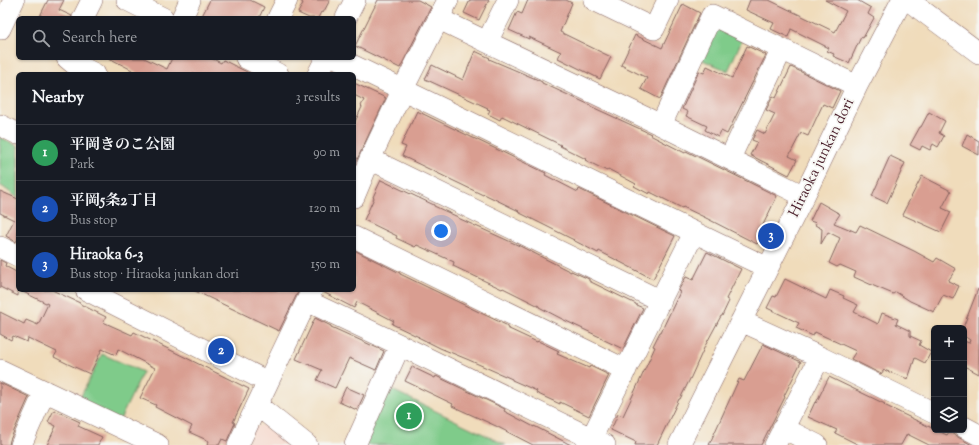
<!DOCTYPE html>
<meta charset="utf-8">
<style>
body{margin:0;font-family:"Sorts Mill Goudy","Noto Serif JP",serif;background:#242831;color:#f1f3f6}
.controls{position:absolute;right:12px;bottom:12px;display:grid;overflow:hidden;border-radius:6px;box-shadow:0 1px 3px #0004}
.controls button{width:36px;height:36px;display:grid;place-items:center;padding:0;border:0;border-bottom:1px solid #363941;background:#171b24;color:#f1f3f6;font:20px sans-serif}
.you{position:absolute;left:441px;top:231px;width:14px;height:14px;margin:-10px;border:3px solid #fff;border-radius:50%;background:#1a73e8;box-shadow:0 0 0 6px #1a73e833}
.badge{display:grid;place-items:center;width:26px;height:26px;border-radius:50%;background:#db2777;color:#fff;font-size:13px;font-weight:700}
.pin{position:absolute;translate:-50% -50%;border:2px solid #fff;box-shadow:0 1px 4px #0006}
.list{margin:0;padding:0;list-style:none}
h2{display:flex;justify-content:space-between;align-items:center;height:52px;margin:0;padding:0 16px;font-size:17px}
h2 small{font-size:13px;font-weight:400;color:#9ea1a6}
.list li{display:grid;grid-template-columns:26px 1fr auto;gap:12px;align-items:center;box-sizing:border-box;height:56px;padding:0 16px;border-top:1px solid #363941}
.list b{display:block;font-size:15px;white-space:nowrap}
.list p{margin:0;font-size:13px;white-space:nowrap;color:#9ea1a6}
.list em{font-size:13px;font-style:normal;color:#9ea1a6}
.icon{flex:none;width:22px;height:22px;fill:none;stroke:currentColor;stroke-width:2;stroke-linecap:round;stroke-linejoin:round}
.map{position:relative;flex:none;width:979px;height:445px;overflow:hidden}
.search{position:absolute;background:#171b24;box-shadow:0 1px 3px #0004;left:16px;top:16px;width:340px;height:44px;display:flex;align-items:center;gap:10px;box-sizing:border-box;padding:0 14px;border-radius:6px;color:#9ea1a6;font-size:15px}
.panel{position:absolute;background:#171b24;box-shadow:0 1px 3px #0004;left:16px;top:72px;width:340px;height:220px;border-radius:6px}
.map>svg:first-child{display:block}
</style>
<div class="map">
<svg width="979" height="445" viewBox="0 0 979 445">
<rect width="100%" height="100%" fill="#f6f6f2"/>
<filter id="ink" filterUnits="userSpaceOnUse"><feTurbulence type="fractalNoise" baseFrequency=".025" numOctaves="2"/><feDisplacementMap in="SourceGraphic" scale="8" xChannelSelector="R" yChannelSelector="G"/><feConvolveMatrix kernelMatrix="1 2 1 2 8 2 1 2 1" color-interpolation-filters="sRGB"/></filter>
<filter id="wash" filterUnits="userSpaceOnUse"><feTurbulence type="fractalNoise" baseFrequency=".012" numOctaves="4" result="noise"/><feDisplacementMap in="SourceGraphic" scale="16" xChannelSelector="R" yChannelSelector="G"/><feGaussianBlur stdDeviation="0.9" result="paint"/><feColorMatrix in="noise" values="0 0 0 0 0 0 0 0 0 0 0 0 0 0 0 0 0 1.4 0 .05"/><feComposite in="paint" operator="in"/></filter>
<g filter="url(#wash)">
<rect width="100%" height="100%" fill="#f0dcbb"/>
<path fill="#f6d2c4" d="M263 425 288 445H246L255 427Z"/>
<path fill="#7fcb8a" stroke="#64755a" d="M712 15 746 31 728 71 693 56Z
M0 137 18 146V198L0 185Z
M102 354 143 372 117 426 76 406Z
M386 387 506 445H358Z"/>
<g id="blocks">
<path fill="#d99e91" d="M48 0H64L59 10 72 16 71 18H39Z
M210 0H250L264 7 259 18H201Z
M299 0H330L323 13 321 12 318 18H309L298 13 303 3Z
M378 0H418L431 7 400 68 355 46Z
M470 0H489L479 20 464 13Z
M528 0H566L572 3 560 32 611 57 600 79 558 58 561 52 529 37V39L509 30 517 12 522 14Z
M750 0H769L835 32 846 11 825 0H857L871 8 868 14 874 18 863 38 861 37 849 63 833 56 834 54 827 51 829 48 791 29 788 37 771 29 774 23 746 10Z
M683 4 700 13 660 99 641 89 647 78 621 65 635 35 662 48Z
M747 46 766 55 727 134 721 131 718 137 705 130 707 126 686 116 688 112 682 109 699 71 704 73 707 66 732 78Z
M475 51 490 58 489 59 536 79 542 82V83L590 105V106L651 134 650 135 685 153 686 151 777 196 762 227 765 229 757 244 704 217 683 207 682 208 650 192 649 194 634 186 636 184 608 169 607 171 585 160 586 159 560 146 561 145 502 116 500 120 488 114 490 110 487 109 488 108 425 79 432 65 463 80Z
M109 58H144L167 69 172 58H211L221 63 223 60 251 74H138L132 71V70Z
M791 67 840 91 832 108 823 104 808 136 801 133 789 156 797 160 789 175 750 155 757 142 752 140 757 130 765 134 775 114 766 110 773 96 776 98Z
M354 83 386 98 354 166V124L362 107 361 106 364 100 354 95Z
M417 111 546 173 545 175 578 192 579 189 675 236 653 279 599 251 598 253 573 240H574L518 212 519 211 484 194 483 195 402 156 406 147 401 145Z
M929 112 945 121 939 133 944 136 938 147 933 144 930 150 922 146 920 150 910 145 920 127H921Z
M967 134 979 141V155L962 146Z
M890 156 905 163 887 203 872 196Z
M922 176 951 191 942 208 951 212 941 232 903 215 905 211H904Z
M381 180 434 205V206L458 217V218L522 247 571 272V271L589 279V281L636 304V305L643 308 623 349 602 339V338L564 320 539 307V306L503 288 502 289 453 266 454 262 417 245 415 247 396 238 397 236 364 220 374 198 373 197Z
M0 191 18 199V238L16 242 6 236 14 220 0 213Z
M819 202 840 214 834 223 856 232 860 225 914 251 934 262 937 258 956 269 948 281 959 286 953 299 943 295 934 312 910 301 896 292 893 294 874 286 854 277 856 272 840 265 837 267 829 263 840 238 828 232 821 244 822 229 815 225 816 223 810 221Z
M354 250 400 273V274L508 326 507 328 537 342 538 341 559 351 557 354 589 368 590 366 609 375 589 416 560 402V404L536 393 537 391 512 380V379L469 360 440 348 418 337H419L392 324 394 321 357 302 354 308 323 292 324 290H354Z
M707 252 741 269 726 299 729 301 722 316H721L705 346 691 377 680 399H679L657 445H635L636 442 611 430 618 414 623 416 641 378 655 347 653 346 660 332H661L680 292 678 291 686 277 693 280Z
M0 260 6 263 5 266 18 273V296L0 287Z
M785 279 826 299 830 290 844 296 843 298 858 305 854 312 878 324 882 313 898 319 896 324 910 331V336L921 341 919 345 931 352 925 363 915 358 908 379 884 370 881 374 851 359 856 351 815 332 813 336 796 328 799 323 767 308 773 296 776 297Z
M978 289H979V374L964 366V341L969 343 970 340 964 336V325Z
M19 290H52L80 303V304L106 317 103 322 132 335 134 332 249 389 233 422 235 423 227 441 222 439 219 445H207L209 441 189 432 192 426 155 407 156 405 140 398 155 368 118 349 116 355 102 349 90 374 68 364 54 357 57 352 28 338 27 342 13 336 11 340 0 334V312L24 324 26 320 38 325 48 304Z
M193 290H299L279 331Z
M315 318 331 326V327L384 351 376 370 349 358 335 388 317 380 322 370 296 359Z
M763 344 801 362 784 396 785 397 761 445H709L739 379 744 381Z
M412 367 435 378 436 376 505 409 504 411 534 427V426L571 445H533L496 426 452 406 453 404 405 381Z
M829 377 885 404 884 405 934 429V430H936L947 435 949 432 972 445H929L907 434 901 445H859L835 433 837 430 808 417 815 402 816 403Z
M0 383 29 397 10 440 9 445H0Z
M346 387 364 395 357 410 339 402Z
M54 410 80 422 78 426 102 437 98 445H47L56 426 48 422Z"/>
</g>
</g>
<g filter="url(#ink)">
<use href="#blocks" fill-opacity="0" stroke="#84615d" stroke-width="1"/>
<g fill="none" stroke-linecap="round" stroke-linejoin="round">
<g stroke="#84615d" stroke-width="22">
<path id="minor" d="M127 0 163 18
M594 0 654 29 668 0
M908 0 979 53
M83 18 92 0
M182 18 190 0
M278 18 287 0
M346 18 355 0
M439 19 661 125 804 196
M0 29 14 0
M487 42 508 0
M67 58 73 63 95 74
M246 58 278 74
M337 58C482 127 624 199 768 268
M318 74 326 58
M0 125 18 134
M661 125 712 15 857 86
M730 158 782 49
M370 159 661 301
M354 197 370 159 403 89 448 0
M354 237 626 370
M0 247 18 256
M86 290 268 382
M307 301 400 345 605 445
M741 321 820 357 934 413
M0 370 158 445
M257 405 307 445
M964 427 979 435
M783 428 817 445
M21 445 45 391
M238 445 312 290
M355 445 400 345
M588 445 694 233
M679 445 804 196 857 86 902 0
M775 445 820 357"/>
</g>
<use href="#minor" stroke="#fff" stroke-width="21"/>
</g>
</g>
<g text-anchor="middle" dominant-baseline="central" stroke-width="3.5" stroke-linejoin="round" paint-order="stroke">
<g font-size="15" fill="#4a1f2b" stroke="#f6f6f2">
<text transform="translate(822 158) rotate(-64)">Hiraoka junkan dori</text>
</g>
</g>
</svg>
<div class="controls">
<button>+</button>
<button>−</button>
<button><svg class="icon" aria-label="layers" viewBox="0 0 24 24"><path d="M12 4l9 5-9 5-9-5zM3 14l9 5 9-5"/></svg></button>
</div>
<div class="you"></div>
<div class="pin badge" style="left:409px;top:416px;background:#2e9e5b">1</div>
<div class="pin badge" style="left:221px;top:351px;background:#1a4fb4">2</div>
<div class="pin badge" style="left:771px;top:236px;background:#1a4fb4">3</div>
<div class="search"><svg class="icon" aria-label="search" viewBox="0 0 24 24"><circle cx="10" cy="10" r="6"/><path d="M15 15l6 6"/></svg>Search here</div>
<section class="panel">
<h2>Nearby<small>3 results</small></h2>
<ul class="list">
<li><span class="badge" style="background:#2e9e5b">1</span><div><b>平岡きのこ公園</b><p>Park</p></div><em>90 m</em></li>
<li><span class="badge" style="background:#1a4fb4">2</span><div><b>平岡5条2丁目</b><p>Bus stop</p></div><em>120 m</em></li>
<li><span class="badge" style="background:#1a4fb4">3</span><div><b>Hiraoka 6-3</b><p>Bus stop · Hiraoka junkan dori</p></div><em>150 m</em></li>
</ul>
</section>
</div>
